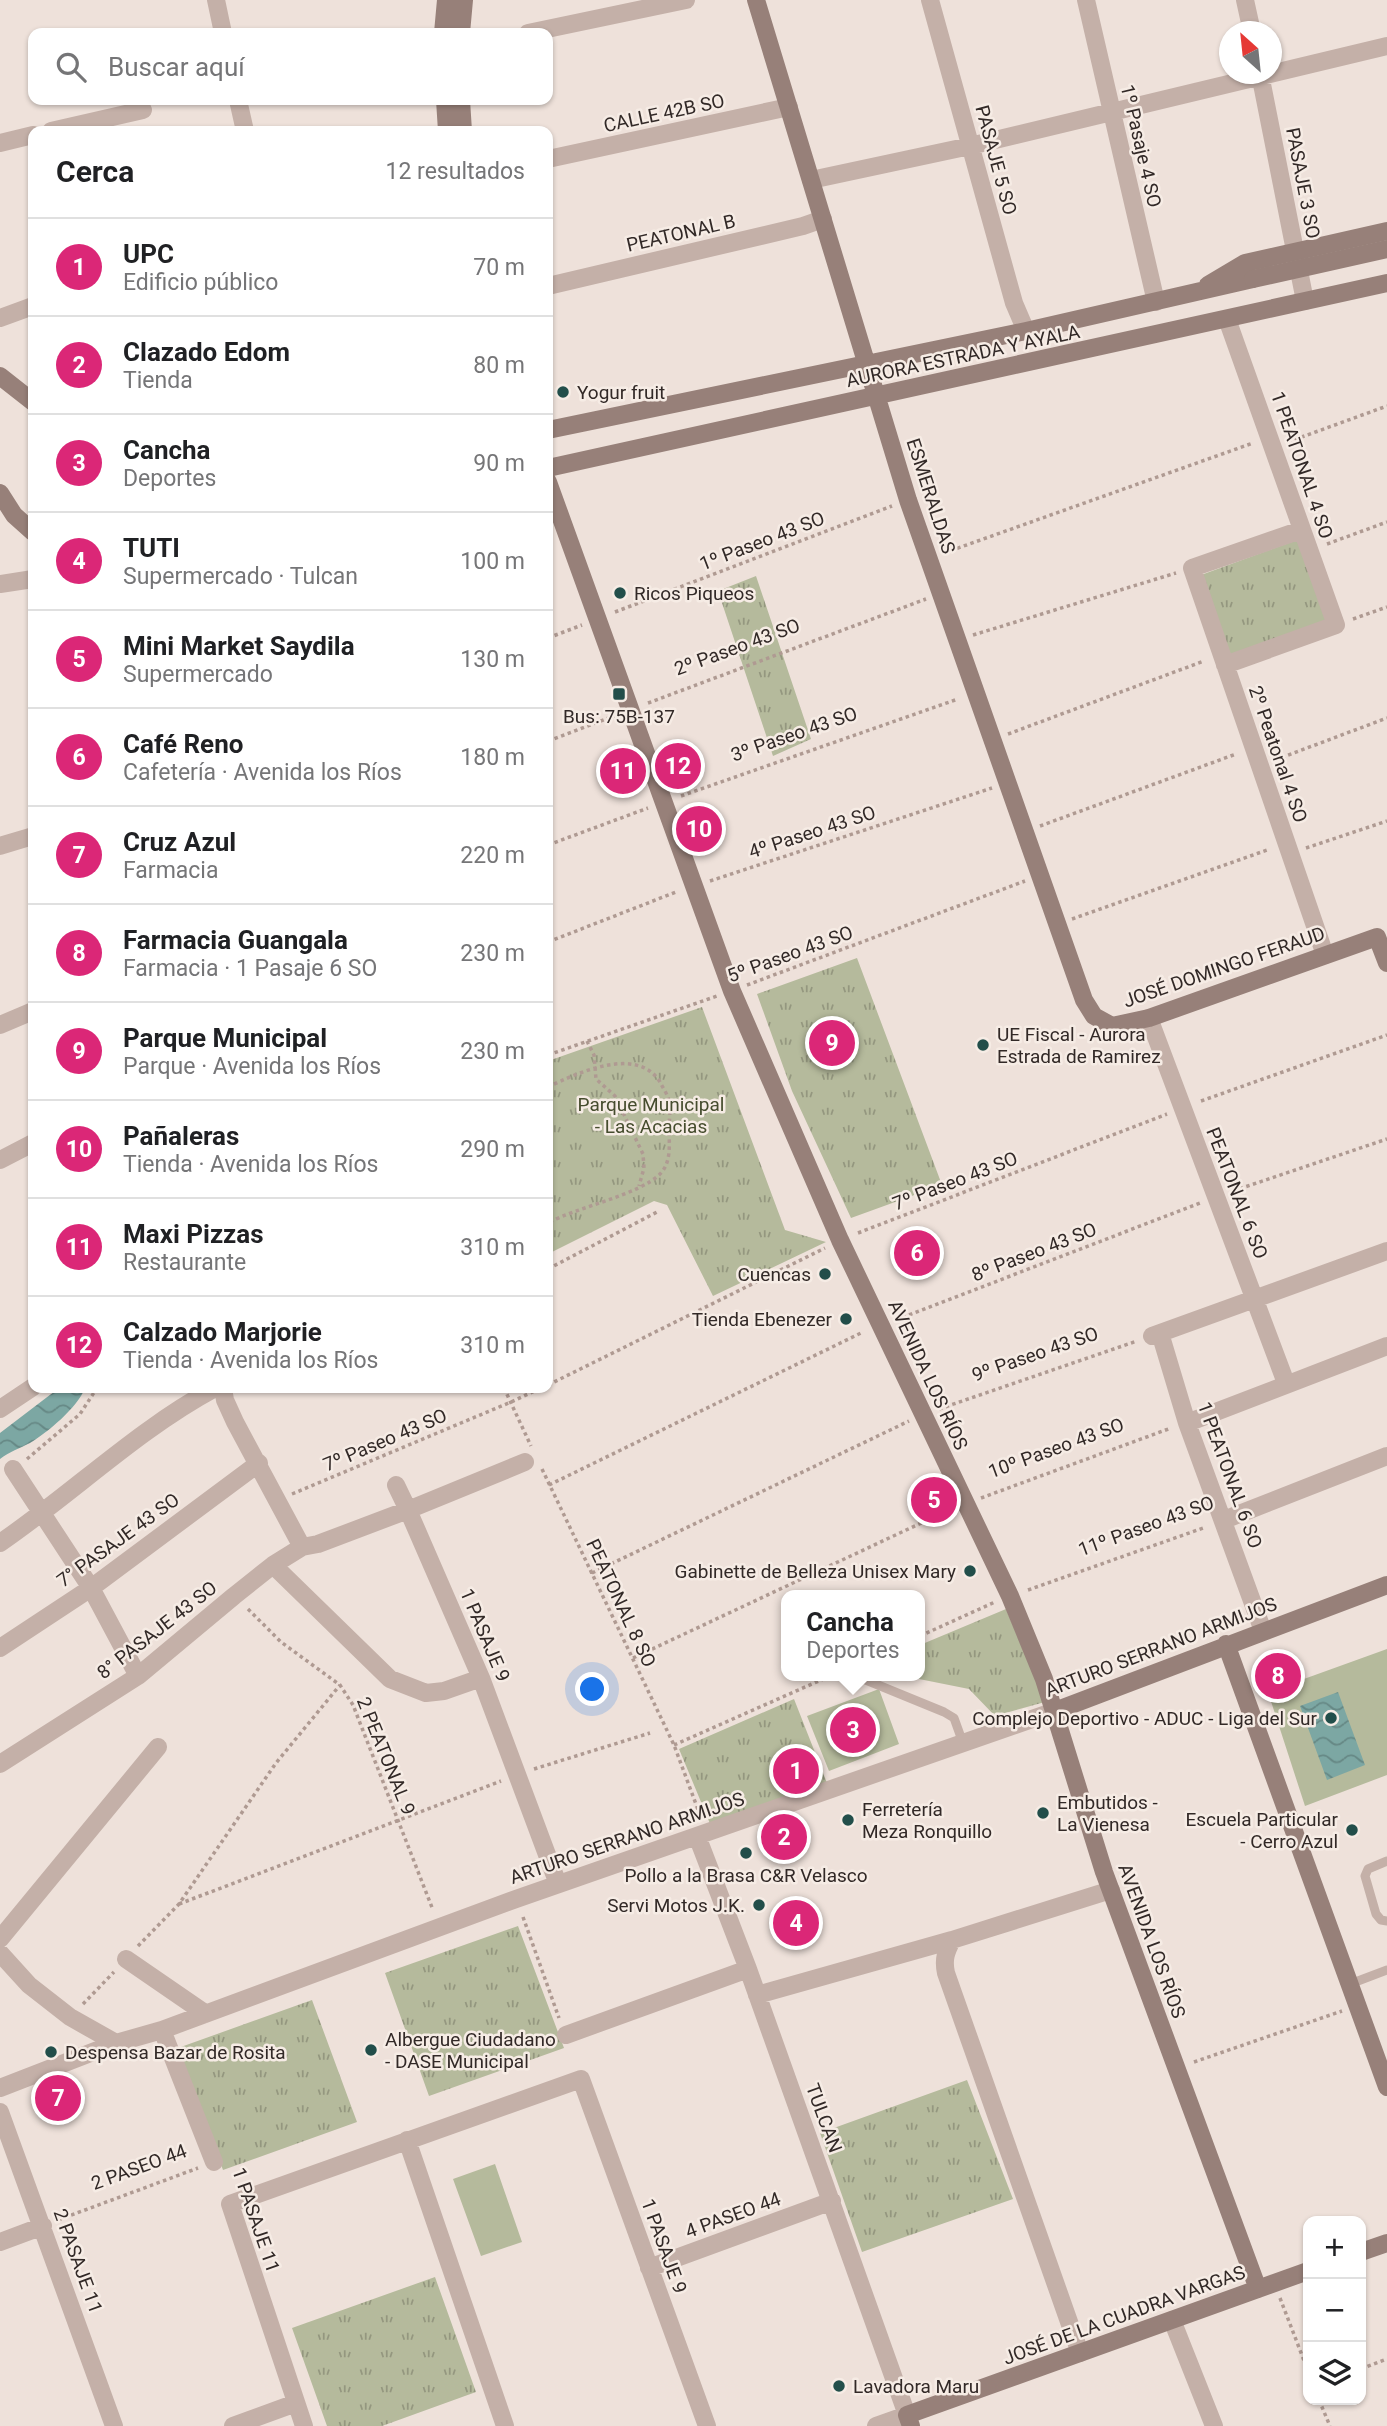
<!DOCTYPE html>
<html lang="es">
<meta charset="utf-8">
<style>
body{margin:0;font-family:Roboto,sans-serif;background:#f2f2f2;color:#202124}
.controls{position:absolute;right:21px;bottom:21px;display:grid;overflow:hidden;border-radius:14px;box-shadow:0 2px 5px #0004}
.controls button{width:63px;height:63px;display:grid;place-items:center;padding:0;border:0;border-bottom:2px solid #e0e0e0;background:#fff;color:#202124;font:35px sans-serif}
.compass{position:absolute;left:1219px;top:21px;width:63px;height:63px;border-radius:50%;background:#fff;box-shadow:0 2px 5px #0004;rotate:333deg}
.you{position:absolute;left:593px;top:1690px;width:24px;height:24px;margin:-18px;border:5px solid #fff;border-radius:50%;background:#1a73e8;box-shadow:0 0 0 10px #1a73e833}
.badge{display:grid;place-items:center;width:46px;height:46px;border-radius:50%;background:#db2777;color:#fff;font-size:23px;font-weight:700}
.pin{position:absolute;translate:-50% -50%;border:4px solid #fff;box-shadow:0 2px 7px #0006}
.popup{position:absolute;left:781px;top:1590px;width:144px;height:91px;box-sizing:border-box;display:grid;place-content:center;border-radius:14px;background:#fff;filter:drop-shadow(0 2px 5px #0005);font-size:23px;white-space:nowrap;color:#757577}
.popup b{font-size:26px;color:#202124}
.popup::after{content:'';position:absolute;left:50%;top:100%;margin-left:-14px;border:14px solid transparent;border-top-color:#fff}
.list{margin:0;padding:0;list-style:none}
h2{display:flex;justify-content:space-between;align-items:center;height:91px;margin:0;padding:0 28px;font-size:30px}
h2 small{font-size:23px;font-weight:400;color:#757577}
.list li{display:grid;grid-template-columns:46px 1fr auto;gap:21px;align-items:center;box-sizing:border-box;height:98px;padding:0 28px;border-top:2px solid #e0e0e0}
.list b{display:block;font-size:26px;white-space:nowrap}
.list p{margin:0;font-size:23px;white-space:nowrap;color:#757577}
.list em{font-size:23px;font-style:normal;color:#757577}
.icon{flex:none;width:38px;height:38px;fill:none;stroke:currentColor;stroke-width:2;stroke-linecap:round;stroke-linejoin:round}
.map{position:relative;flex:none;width:1387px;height:2426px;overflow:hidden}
.search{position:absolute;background:#fff;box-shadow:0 2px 5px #0004;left:28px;top:28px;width:525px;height:77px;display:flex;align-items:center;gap:18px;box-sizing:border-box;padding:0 24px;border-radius:14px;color:#757577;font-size:26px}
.panel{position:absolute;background:#fff;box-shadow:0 2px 5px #0004;left:28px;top:126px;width:525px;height:1267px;border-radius:14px}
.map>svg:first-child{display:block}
</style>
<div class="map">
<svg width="1387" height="2426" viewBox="0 0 1387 2426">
<defs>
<pattern id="park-tufts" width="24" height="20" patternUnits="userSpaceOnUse" patternTransform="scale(1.75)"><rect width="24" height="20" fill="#b5ba9c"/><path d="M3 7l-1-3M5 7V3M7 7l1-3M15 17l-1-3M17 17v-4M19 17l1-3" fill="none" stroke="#94977f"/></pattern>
<pattern id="water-waves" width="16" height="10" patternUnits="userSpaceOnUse" patternTransform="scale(1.75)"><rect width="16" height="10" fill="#7ca7a3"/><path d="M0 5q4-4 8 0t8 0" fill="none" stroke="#668885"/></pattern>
</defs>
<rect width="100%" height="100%" fill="#eee1da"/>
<path fill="#b5ba9c" d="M1387 1649V1775L1305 1806 1268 1692Z
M879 1689 899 1744 829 1771 807 1716Z
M495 2164 522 2242 481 2256 453 2179Z"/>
<path fill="url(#park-tufts)" d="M1297 540 1327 622 1230 657 1201 575Z
M756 576 811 739 773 756 718 591Z
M857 958 942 1185 851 1218 792 1091 757 994Z
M702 1007 785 1230 826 1242 713 1296 667 1205 654 1201 548 1254V1061Z
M1006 1609 1045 1702 995 1716 969 1689 904 1676H920V1645Z
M794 1699 827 1783 711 1826 679 1749Z
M518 1926 564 2048 429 2096 385 1973Z
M312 2000 357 2122 223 2170 178 2048Z
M967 2080 1013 2199 862 2252 820 2133Z
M435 2277 476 2392 382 2426H327L292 2328Z"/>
<path fill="url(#water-waves)" d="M59 1388H85C78 1407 47 1433 30 1443 20 1448 9 1452 0 1459V1433Z
M1338 1692 1365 1765 1327 1780 1300 1706Z"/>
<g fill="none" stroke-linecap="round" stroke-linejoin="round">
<path stroke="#af9a92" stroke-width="3.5" stroke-dasharray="3.5 3.5" stroke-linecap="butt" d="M1288 442 1387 406
M1327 544 1387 522
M944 553 1253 443
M30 597 33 699
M615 612 892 506
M1353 619 1387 607
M973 635 1176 573
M548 638 582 625
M648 703 926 599
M1008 734 1204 661
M548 741 614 716
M1275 760 1387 718
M681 796 958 699
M1040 826 1236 754
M548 845 648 808
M1306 848 1387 821
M710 881 992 788
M1072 919 1270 849
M548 942 676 892
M747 985 1025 881
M587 1041 594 1055 596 1079 615 1096 643 1154 644 1168 639 1186
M548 1055 717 996
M548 1087C577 1073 637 1045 660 1082 663 1088 668 1095 669 1101 671 1110 669 1120 669 1128 669 1143 672 1162 660 1174 639 1195 577 1207 548 1223
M1201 1101 1387 1035
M1233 1191 1387 1139
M858 1233 1167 1114
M548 1269 659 1211
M896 1320 1200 1203
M548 1385 825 1248
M504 1388 531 1446
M939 1409 1137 1341
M27 1459 80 1414 97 1388
M542 1469 674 1745 700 1815
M549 1485 863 1332
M292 1494 511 1402 541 1388
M981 1498 1171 1428
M592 1573 909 1421
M1028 1590 1206 1527
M248 1609 281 1642 340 1685 353 1705 433 1910
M920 1636 995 1602
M633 1658 951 1509
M674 1745 830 1676
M534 1769 650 1733
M179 1904 501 1781
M523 1917 559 2018
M138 1946 179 1904 276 1763 340 1685
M83 2004 114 1972
M1194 2062 1342 2011
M58 2220 198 2168
M1280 2298 1308 2371
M1361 2369 1387 2359
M1319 2400 1330 2426"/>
<path stroke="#c4b0a8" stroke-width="9" d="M856 1676 944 1712 954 1718 963 1743
M1387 1861 1368 1869 1365 1876 1376 1914 1381 1920 1387 1921
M1350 1984 1387 1970"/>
<path stroke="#c4b0a8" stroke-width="18" d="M216 0 223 33
M930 0 1014 303 1026 331
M1086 0 1156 302
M1245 0 1252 32
M528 33 686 0
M1260 74 1305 301
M238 100 245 131
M51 131 143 110
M0 143 33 135
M548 159 789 107
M811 180 970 146 1387 46
M548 286 803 226 823 219
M0 318 33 306
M1301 530 1192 568 1325 955
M0 584 33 579
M1225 665 1336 625 1227 319
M0 846 33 836
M1149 1018 1286 1383
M0 1025 33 1011
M0 1160 33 1143
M1160 1333 1187 1423 1263 1631
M1152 1336 1387 1251
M223 1388 225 1400 235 1422 302 1547
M0 1409 33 1387
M1187 1423 1387 1346
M13 1469 91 1588 138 1676
M396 1485 408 1510 525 1462
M1224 1520 1387 1456
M0 1543C73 1493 137 1430 215 1388
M273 1565 390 1679 426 1693 444 1691 481 1678
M0 1648 91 1588 259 1463
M0 1764 138 1676 234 1596 273 1565 302 1547 318 1544 408 1510 481 1678 558 1884
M697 1836 748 1969 907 2415 876 2426
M0 1939 158 1747
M952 1940C946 1952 943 1959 946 1973L1080 2353
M0 1953 29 1985 70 2017 116 2043
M126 1959 206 2014
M757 1995 952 1940 1111 1890
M162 2030 214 2162
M566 2035 748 1969
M0 2088 116 2043 162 2030 516 1899 1055 1711
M0 2112 114 2426
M407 2140 505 2426
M0 2242 43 2226
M649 2268 832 2201
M1172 2320 1214 2426
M233 2426 296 2403
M304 2426 230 2204 581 2079 707 2426"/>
<path stroke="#978079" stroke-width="18" d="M756 0 908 500 1084 1000 1094 1016 1112 1026 1149 1018 1377 937 1387 963
M443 33 446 0
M461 33 464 0
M445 100 447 131
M461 100 463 131
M1208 285 1245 263 1387 231
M0 376 33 402
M548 430 1026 331 1253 279
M548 468 1387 283
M548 482 732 991 840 1240 1010 1596 1044 1679 1104 1872 1258 2289
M0 493 14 515 33 532
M1226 1644 1387 2087
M1055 1711 1387 1585
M1361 2252 1387 2243
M911 2426 907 2415 1308 2271"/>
<path stroke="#978079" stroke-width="18" d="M1253 279 1387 249"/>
</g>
<g fill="#224e4a" stroke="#f6ece5" stroke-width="2.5">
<circle cx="563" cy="392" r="7"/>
<circle cx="620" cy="593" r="7"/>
<rect x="612" y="687" width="14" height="14" rx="3.5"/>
<circle cx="983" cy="1045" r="7"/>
<circle cx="825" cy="1274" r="7"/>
<circle cx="846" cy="1319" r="7"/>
<circle cx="970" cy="1571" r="7"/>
<circle cx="1331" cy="1718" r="7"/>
<circle cx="1043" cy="1813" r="7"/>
<circle cx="848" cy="1820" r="7"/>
<circle cx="1352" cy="1830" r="7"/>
<circle cx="746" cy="1853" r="7"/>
<circle cx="759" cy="1905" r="7"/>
<circle cx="371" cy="2050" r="7"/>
<circle cx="51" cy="2052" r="7"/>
<circle cx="839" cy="2386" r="7"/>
</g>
<g text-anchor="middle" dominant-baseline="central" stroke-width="5" stroke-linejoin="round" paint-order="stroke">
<g font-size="19" fill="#322927" stroke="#f6ece5">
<text transform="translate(664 113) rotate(-12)">CALLE 42B SO</text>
<text transform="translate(1141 146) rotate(77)">1º Pasaje 4 SO</text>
<text transform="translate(996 160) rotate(75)">PASAJE 5 SO</text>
<text transform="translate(1303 183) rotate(79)">PASAJE 3 SO</text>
<text transform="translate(681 233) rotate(-13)">PEATONAL B</text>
<text transform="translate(963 356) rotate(-12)">AURORA ESTRADA Y AYALA</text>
<text transform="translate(1302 465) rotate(71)">1 PEATONAL 4 SO</text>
<text transform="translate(931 496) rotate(72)">ESMERALDAS</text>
<text transform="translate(762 541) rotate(-21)">1º Paseo 43 SO</text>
<text transform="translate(737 647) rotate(-20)">2º Paseo 43 SO</text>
<text transform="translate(794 734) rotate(-19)">3º Paseo 43 SO</text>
<text transform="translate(1278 754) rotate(71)">2º Peatonal 4 SO</text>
<text transform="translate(812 832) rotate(-18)">4º Paseo 43 SO</text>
<text transform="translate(790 954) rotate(-20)">5º Paseo 43 SO</text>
<text transform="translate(1224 967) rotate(-19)">JOSÉ DOMINGO FERAUD</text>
<text transform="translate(955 1181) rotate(-21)">7º Paseo 43 SO</text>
<text transform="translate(1237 1193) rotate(69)">PEATONAL 6 SO</text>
<text transform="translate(1034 1252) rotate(-21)">8º Paseo 43 SO</text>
<text transform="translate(1035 1354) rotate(-19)">9º Paseo 43 SO</text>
<text transform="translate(928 1375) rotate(65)">AVENIDA LOS RÍOS</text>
<text transform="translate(385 1440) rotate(-23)">7º Paseo 43 SO</text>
<text transform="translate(1056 1448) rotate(-20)">10º Paseo 43 SO</text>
<text transform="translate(1230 1475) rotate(70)">1 PEATONAL 6 SO</text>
<text transform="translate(1146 1526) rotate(-20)">11º Paseo 43 SO</text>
<text transform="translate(118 1540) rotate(-36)">7° PASAJE 43 SO</text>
<text transform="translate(621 1603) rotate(65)">PEATONAL 8 SO</text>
<text transform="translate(157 1630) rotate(-38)">8° PASAJE 43 SO</text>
<text transform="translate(485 1635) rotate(67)">1 PASAJE 9</text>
<text transform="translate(1161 1647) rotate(-21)">ARTURO SERRANO ARMIJOS</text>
<text transform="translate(386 1756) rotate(68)">2 PEATONAL 9</text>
<text transform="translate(627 1838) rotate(-19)">ARTURO SERRANO ARMIJOS</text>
<text transform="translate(1152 1941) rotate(70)">AVENIDA LOS RÍOS</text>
<text transform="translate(824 2118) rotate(70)">TULCAN</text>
<text transform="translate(139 2167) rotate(-20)">2 PASEO 44</text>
<text transform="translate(733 2215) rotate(-20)">4 PASEO 44</text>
<text transform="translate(256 2220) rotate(71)">1 PASAJE 11</text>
<text transform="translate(664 2246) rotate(70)">1 PASAJE 9</text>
<text transform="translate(78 2261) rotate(70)">2 PASAJE 11</text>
<text transform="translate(1124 2315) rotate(-20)">JOSÉ DE LA CUADRA VARGAS</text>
</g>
<g font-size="19" fill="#322927" stroke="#f6ece5" text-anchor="start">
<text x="577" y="392">Yogur fruit</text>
<text x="634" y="593">Ricos Piqueos</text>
<text x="619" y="716" text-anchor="middle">Bus: 75B-137</text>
<text x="997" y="1034">UE Fiscal - Aurora<tspan x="997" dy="22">Estrada de Ramirez</tspan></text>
<text x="811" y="1274" text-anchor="end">Cuencas</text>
<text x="832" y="1319" text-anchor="end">Tienda Ebenezer</text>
<text x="956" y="1571" text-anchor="end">Gabinette de Belleza Unisex Mary</text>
<text x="1317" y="1718" text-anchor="end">Complejo Deportivo - ADUC - Liga del Sur</text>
<text x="1057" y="1802">Embutidos -<tspan x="1057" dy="22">La Vienesa</tspan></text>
<text x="862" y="1809">Ferretería<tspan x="862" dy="22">Meza Ronquillo</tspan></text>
<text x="1338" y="1819" text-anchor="end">Escuela Particular<tspan x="1338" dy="22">- Cerro Azul</tspan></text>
<text x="746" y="1875" text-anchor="middle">Pollo a la Brasa C&amp;R Velasco</text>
<text x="745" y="1905" text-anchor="end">Servi Motos J.K.</text>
<text x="385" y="2039">Albergue Ciudadano<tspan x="385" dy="22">- DASE Municipal</tspan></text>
<text x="65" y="2052">Despensa Bazar de Rosita</text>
<text x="853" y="2386">Lavadora Maru</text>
</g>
<g font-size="19" fill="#464d2e" stroke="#f6ece5">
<text x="651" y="1104">Parque Municipal<tspan x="651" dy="22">- Las Acacias</tspan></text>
</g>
</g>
</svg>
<div class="controls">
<button>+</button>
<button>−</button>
<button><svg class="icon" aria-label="layers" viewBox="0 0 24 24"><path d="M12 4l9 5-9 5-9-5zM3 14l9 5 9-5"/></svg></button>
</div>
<svg class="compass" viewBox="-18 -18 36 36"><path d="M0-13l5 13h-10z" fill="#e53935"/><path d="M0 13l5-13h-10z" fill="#757577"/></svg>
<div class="you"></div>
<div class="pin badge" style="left:796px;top:1771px">1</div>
<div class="pin badge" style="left:784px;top:1837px">2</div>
<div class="pin badge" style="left:853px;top:1730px">3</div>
<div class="popup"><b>Cancha</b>Deportes</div>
<div class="pin badge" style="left:796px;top:1923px">4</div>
<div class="pin badge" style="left:934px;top:1500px">5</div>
<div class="pin badge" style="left:917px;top:1253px">6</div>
<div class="pin badge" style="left:58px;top:2098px">7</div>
<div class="pin badge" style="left:1278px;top:1676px">8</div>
<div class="pin badge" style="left:832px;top:1043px">9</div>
<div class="pin badge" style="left:699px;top:829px">10</div>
<div class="pin badge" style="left:623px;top:771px">11</div>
<div class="pin badge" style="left:678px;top:766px">12</div>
<div class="search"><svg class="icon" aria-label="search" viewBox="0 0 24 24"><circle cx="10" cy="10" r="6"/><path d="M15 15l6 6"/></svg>Buscar aquí</div>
<section class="panel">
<h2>Cerca<small>12 resultados</small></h2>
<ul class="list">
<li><span class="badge">1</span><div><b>UPC</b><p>Edificio público</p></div><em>70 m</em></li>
<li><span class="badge">2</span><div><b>Clazado Edom</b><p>Tienda</p></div><em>80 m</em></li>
<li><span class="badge">3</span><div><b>Cancha</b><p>Deportes</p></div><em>90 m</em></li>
<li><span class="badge">4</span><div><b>TUTI</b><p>Supermercado · Tulcan</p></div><em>100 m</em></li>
<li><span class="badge">5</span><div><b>Mini Market Saydila</b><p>Supermercado</p></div><em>130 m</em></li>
<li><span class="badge">6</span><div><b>Café Reno</b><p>Cafetería · Avenida los Ríos</p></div><em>180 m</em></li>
<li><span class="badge">7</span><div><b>Cruz Azul</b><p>Farmacia</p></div><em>220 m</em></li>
<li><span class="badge">8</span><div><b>Farmacia Guangala</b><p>Farmacia · 1 Pasaje 6 SO</p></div><em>230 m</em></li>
<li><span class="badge">9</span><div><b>Parque Municipal</b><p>Parque · Avenida los Ríos</p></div><em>230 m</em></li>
<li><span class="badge">10</span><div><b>Pañaleras</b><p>Tienda · Avenida los Ríos</p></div><em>290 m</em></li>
<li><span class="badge">11</span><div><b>Maxi Pizzas</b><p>Restaurante</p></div><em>310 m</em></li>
<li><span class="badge">12</span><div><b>Calzado Marjorie</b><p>Tienda · Avenida los Ríos</p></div><em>310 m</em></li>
</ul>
</section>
</div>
